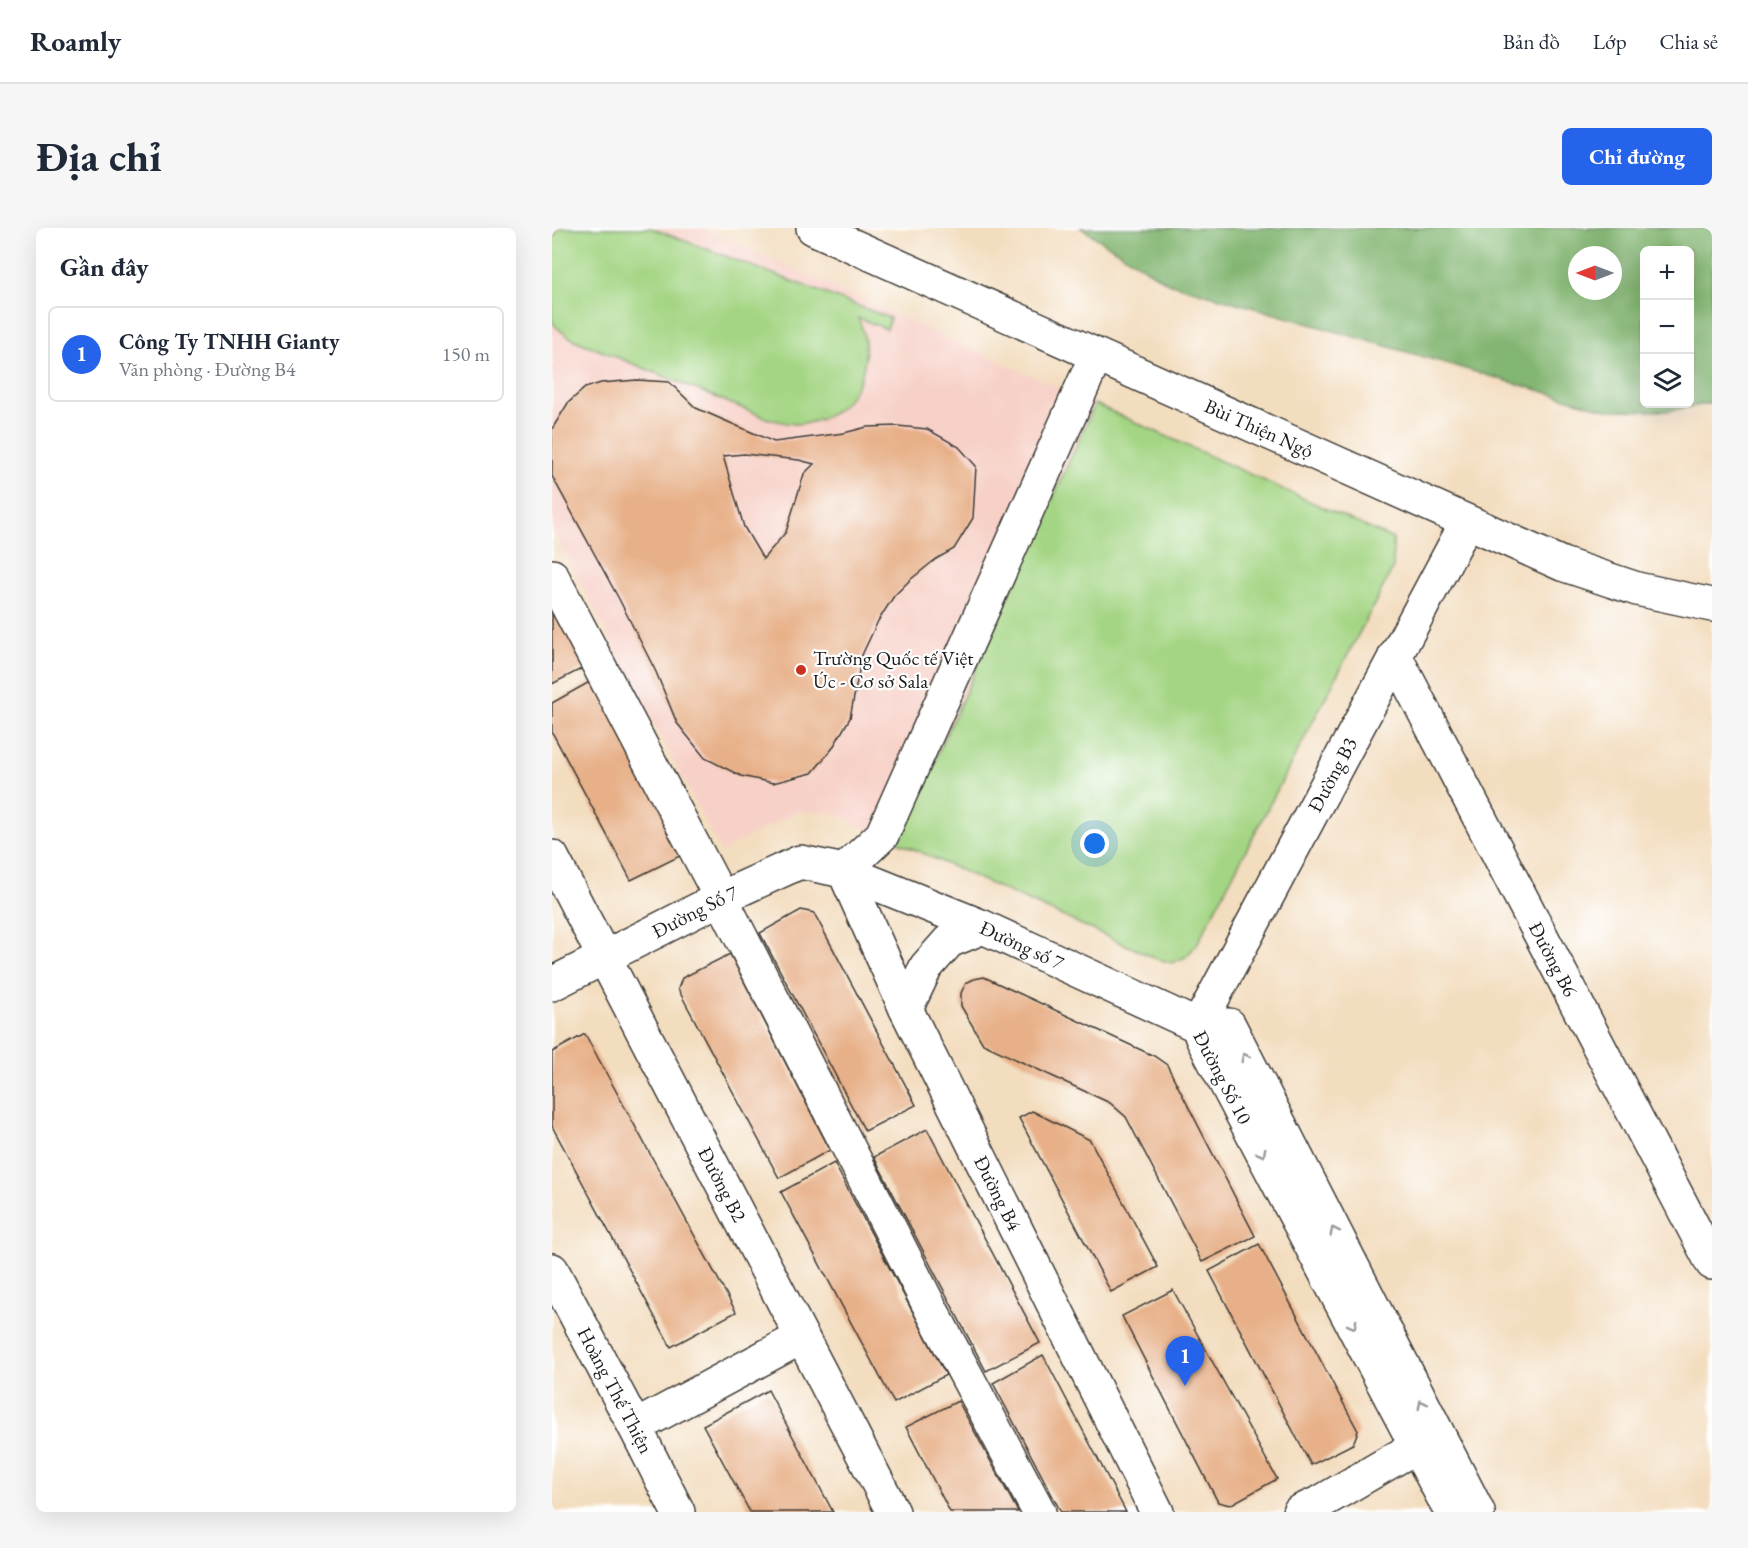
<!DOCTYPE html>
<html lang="vi">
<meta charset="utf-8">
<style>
body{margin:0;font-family:"EB Garamond",serif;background:#f6f6f7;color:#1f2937}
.controls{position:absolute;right:18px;top:18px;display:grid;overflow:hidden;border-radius:9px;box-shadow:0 6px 24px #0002}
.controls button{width:54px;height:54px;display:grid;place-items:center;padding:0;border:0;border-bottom:2px solid #e0e1e3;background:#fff;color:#1f2937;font:30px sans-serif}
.compass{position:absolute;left:1016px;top:18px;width:54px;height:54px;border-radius:50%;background:#fff;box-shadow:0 6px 24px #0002;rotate:270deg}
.you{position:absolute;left:543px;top:616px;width:21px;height:21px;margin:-15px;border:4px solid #fff;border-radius:50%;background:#1a73e8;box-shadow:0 0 0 9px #1a73e833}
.badge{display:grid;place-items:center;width:39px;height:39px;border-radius:50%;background:#2563eb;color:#fff;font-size:20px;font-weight:700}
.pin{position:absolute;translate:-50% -50px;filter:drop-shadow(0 2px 3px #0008)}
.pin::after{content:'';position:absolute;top:32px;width:21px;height:18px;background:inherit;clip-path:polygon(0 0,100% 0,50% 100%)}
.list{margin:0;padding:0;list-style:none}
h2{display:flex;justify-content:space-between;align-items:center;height:78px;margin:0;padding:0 24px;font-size:26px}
h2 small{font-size:20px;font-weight:400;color:#747a83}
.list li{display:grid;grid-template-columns:39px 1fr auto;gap:18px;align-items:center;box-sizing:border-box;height:96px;margin:0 12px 12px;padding:0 12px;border:2px solid #e0e1e3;border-radius:9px}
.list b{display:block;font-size:22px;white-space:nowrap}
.list p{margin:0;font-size:20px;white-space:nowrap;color:#747a83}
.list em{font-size:20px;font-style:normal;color:#747a83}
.icon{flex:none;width:33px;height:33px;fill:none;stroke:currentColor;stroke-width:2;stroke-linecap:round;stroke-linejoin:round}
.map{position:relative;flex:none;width:1160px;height:1284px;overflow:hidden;border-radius:9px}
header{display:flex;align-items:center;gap:36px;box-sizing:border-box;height:84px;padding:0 30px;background:#fff;border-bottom:2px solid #e0e1e3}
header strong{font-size:28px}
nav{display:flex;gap:33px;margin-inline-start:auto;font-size:21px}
.intro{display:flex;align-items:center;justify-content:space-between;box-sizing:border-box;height:144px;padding:0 36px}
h1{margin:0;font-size:42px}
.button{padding:15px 27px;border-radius:9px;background:#2563eb;color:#fff;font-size:21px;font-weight:700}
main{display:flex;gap:36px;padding:0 36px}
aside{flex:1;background:#fff;border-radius:9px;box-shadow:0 6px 24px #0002}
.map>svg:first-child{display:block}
</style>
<header>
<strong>Roamly</strong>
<nav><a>Bản đồ</a><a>Lớp</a><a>Chia sẻ</a></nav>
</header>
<div class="intro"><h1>Địa chỉ</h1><a class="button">Chỉ đường</a></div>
<main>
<aside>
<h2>Gần đây<small></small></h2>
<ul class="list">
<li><span class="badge">1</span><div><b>Công Ty TNHH Gianty</b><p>Văn phòng · Đường B4</p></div><em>150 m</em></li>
</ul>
</aside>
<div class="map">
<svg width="1160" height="1284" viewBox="0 0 1160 1284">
<rect width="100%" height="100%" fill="#fff"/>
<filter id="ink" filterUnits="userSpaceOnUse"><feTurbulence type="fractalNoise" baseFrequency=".0167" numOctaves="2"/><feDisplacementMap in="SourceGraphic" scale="12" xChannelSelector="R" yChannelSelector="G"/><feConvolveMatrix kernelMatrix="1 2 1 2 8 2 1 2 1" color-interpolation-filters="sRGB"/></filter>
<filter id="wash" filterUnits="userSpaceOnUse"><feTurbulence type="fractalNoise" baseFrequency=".008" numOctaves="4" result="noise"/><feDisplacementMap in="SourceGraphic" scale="24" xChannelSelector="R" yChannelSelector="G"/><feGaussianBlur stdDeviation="1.35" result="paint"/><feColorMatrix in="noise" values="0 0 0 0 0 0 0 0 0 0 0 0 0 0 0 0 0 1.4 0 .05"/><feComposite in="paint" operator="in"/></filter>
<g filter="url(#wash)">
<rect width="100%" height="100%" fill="#f3ddbf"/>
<path fill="#f7d1c8" d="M0 0H150L543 176 346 614 278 584H243L169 624 0 300Z"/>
<path fill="#a4d584" stroke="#607850" stroke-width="1.5" d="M8 0H99L338 90 335 101 306 90C328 136 299 194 245 196 236 196 226 193 217 191L25 113C15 108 7 103 0 94V11Z
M543 176 841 311V340L645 716 634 729 620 735 605 731 346 614Z"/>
<path fill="#83b672" stroke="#506947" stroke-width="1.5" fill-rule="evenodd" d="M529 0H1160V175L1114 183 1055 182 616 55ZM1092 22H1138V176H1092ZM1025 27H1061V63H1025Z"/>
<g id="blocks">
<path fill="#e7b088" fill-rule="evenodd" d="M85 152 117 154 144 180 222 214 292 205 315 199 346 198 375 201 407 219 424 238 421 290 402 321 384 331 358 352 342 368 326 393 310 427 298 490 280 521 260 545 221 555 189 548 153 530 125 495 104 444 67 371 0 248V201L16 175 33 160 49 155ZM192 226 247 232 262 236 252 246 234 304 211 331 192 299 171 228Z
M0 364 39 436 0 456Z
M41 452 134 625 79 652 0 504V475Z
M249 682 262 685 364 877 313 903 208 705Z
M178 726 278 922 227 950 126 761 130 750Z
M432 749 602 828 615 837 703 1008 650 1034 574 889 558 875 431 816 409 778V765L414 755 422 751Z
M33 806 184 1084 119 1119 0 898V824Z
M480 883 538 912 606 1039 559 1064 467 890Z
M375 901 488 1115 434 1143 322 929Z
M282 935 394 1147 342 1175 229 964Z
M707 1016 806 1203 801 1216 759 1237 657 1043Z
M621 1062 725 1251 678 1277 666 1274 570 1088Z
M491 1127 574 1284H509L441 1155Z
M216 1162 281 1284H198L151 1197Z
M406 1173 466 1284H398L354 1199Z"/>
</g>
</g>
<g filter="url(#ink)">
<use href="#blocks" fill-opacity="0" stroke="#3c3934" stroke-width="1.5"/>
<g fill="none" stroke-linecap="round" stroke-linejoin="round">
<g stroke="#3c3934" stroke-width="36">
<g id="minor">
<path id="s1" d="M261 0 1010 336 1085 361 1160 377"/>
<path d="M0 348 169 670 381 1085 487 1284"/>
<path id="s2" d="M843 428 1160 1035"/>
<path id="s3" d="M0 629 341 1284"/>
<path id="s4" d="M292 643 354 781 605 1284"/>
<path d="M292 643 330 607 544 128"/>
<path id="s5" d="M0 756 169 670 248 634 292 643 431 699 646 798 677 797 926 1284"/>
<path d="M354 781 374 739 397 713 431 699"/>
<path id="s6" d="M646 798 915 294"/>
<path id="s7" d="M646 798 650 810 899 1284"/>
<path id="s8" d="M0 1042 83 1199 126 1284"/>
<path d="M83 1199 250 1109"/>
<path d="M747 1284 769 1274 884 1207"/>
</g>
</g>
<use href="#minor" stroke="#fff" stroke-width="33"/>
</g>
<defs><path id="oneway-chevron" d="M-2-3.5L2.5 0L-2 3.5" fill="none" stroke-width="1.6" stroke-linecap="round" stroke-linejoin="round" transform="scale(1.5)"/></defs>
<g stroke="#999">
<use href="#oneway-chevron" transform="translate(693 829) rotate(-117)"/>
<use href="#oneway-chevron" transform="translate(710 925) rotate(62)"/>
<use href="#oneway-chevron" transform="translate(782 1003) rotate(-117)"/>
<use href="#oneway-chevron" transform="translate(801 1097) rotate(62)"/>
<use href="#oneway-chevron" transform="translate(870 1176) rotate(-117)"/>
</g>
</g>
<circle fill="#c8321e" stroke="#fff" stroke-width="2" cx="249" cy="442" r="6"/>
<g text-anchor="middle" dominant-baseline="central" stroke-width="4.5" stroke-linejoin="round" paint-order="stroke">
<g font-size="20" fill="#1c1c1c" stroke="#fff">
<text stroke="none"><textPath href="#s1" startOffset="489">Bùi Thiện Ngộ</textPath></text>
<text stroke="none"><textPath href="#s6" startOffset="285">Đường B3</textPath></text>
<text stroke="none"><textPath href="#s5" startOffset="160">Đường Số 7</textPath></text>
<text stroke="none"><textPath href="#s5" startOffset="514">Đường số 7</textPath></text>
<text stroke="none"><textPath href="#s2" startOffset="342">Đường B6</textPath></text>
<text stroke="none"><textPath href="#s7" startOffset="57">Đường Số 10</textPath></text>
<text stroke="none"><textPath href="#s3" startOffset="369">Đường B2</textPath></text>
<text stroke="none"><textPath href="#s4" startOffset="357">Đường B4</textPath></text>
<text stroke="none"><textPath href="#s8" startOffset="136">Hoàng Thế Thiện</textPath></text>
</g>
<g font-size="20" fill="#1c1c1c" stroke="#fff" text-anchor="start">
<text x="261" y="430">Trường Quốc tế Việt<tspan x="261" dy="23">Úc - Cơ sở Sala</tspan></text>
</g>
</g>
</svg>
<div class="controls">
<button>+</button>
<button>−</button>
<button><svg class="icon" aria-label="layers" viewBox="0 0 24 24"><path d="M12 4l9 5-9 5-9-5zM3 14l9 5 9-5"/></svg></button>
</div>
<svg class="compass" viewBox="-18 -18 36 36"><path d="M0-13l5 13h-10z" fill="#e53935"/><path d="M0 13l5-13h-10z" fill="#747a83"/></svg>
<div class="you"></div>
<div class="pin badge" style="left:633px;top:1158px">1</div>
</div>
</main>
